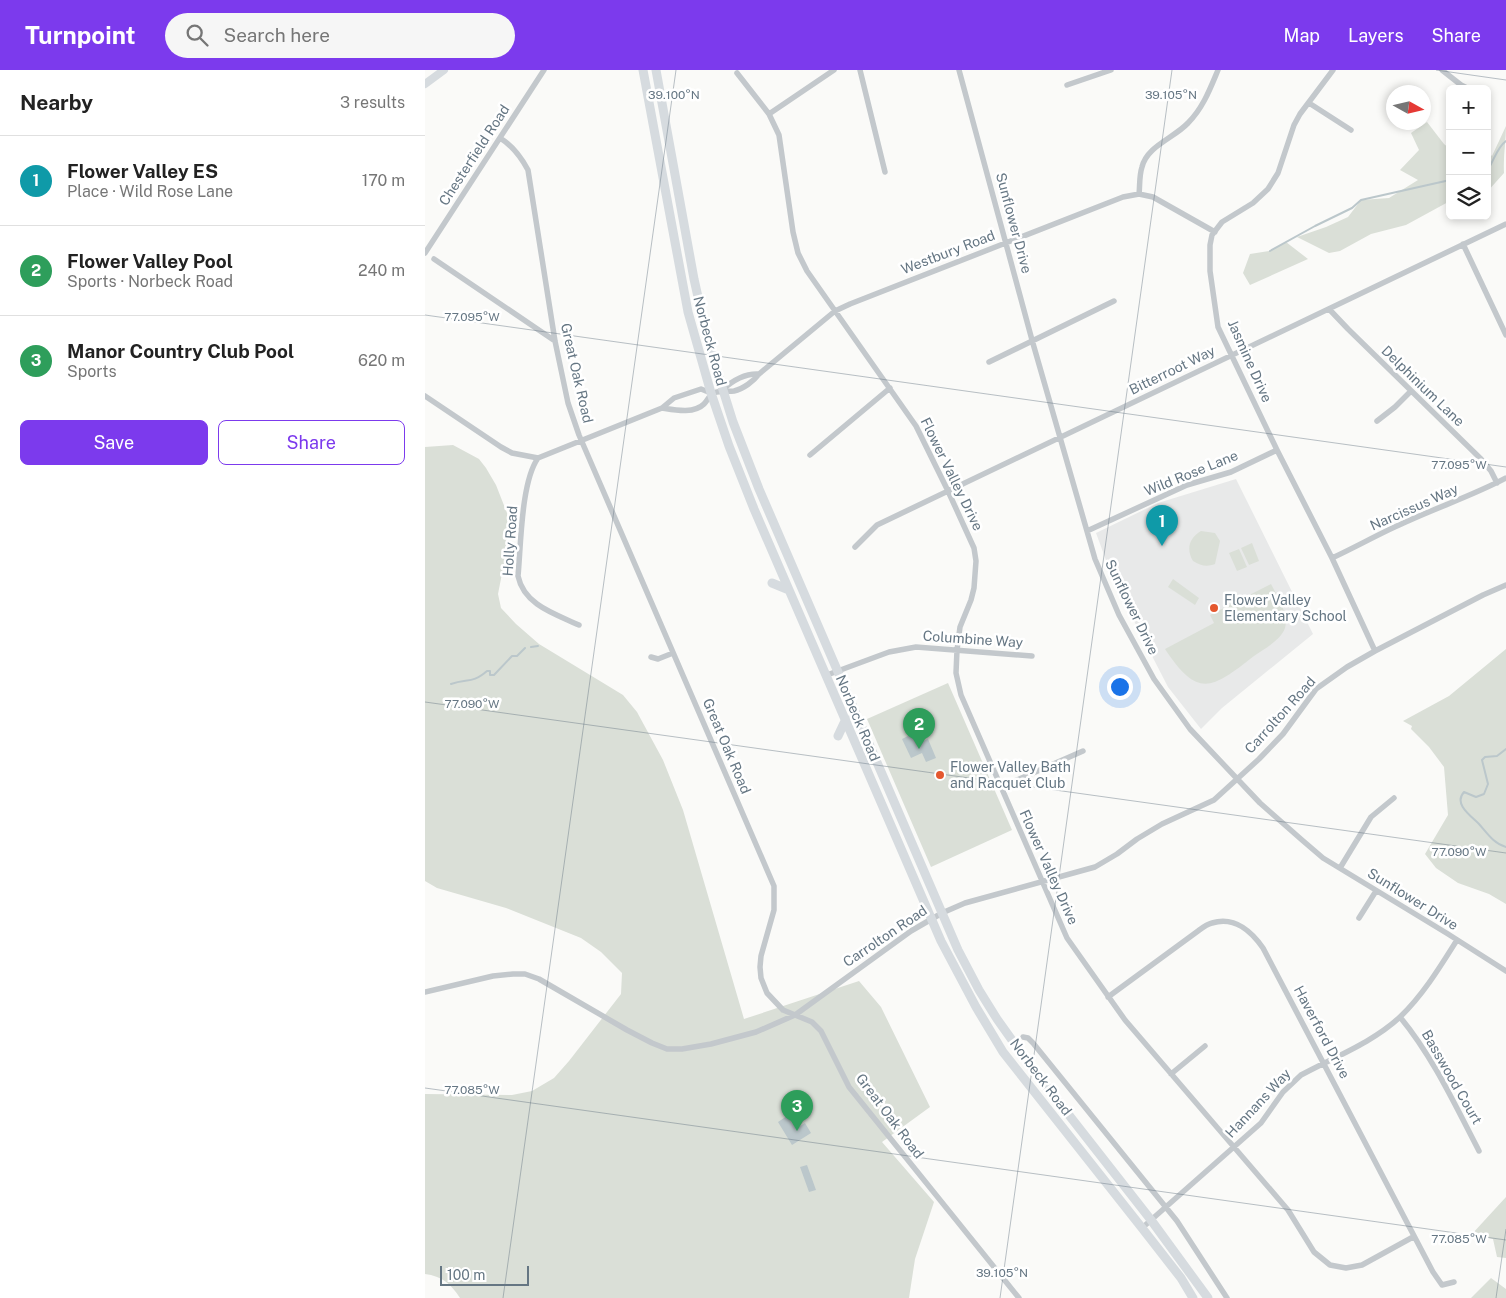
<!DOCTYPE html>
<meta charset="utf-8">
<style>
body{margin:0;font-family:"Public Sans",sans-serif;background:#f6f6f6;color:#222}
.controls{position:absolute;right:15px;top:15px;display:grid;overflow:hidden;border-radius:8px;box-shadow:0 2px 8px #0003}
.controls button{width:45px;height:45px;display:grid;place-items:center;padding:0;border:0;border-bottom:1px solid #e0e0e0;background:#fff;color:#222;font:25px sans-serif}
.compass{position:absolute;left:961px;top:15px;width:45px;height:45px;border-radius:50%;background:#fff;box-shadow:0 2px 8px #0003;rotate:98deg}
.scale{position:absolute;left:15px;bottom:12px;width:89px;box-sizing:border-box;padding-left:5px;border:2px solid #657683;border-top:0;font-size:14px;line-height:18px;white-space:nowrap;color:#657683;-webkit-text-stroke:4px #fff;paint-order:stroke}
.you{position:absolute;left:694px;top:616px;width:18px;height:18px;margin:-12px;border:4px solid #fff;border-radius:50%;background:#1a73e8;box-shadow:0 0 0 8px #1a73e833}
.badge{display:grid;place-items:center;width:32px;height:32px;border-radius:50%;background:#7c3aed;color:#fff;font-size:16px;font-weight:700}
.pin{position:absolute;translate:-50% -41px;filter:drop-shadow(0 1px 2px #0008)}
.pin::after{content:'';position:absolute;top:26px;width:18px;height:15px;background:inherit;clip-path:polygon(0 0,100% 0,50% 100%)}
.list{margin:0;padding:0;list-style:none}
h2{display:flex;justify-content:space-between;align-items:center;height:65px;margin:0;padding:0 20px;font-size:21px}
h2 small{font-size:16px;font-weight:400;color:#767676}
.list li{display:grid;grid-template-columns:32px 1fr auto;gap:15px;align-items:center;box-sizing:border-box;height:90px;padding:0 20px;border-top:1px solid #e0e0e0}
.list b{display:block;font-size:19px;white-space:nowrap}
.list p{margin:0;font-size:16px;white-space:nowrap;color:#767676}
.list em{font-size:16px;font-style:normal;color:#767676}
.actions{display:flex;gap:10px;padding:15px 20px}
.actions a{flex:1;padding:11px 0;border:1px solid #7c3aed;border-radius:8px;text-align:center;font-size:18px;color:#7c3aed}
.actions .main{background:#7c3aed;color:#fff}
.icon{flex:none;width:28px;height:28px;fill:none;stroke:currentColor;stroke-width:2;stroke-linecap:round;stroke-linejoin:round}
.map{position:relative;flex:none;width:1081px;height:1228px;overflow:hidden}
header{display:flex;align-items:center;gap:30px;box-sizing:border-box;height:70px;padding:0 25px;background:#7c3aed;color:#fff}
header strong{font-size:24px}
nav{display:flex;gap:28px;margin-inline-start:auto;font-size:18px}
.search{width:350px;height:45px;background:#f6f6f6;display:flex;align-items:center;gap:12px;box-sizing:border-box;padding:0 18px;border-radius:28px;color:#767676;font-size:19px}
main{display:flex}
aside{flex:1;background:#fff}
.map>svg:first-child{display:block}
</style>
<header>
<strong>Turnpoint</strong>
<div class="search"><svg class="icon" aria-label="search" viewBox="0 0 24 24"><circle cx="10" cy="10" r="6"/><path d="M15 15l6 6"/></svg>Search here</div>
<nav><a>Map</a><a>Layers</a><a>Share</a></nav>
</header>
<main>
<aside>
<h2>Nearby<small>3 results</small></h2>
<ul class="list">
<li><span class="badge" style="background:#0f9aa8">1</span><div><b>Flower Valley ES</b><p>Place · Wild Rose Lane</p></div><em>170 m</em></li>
<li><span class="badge" style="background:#2e9e5b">2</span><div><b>Flower Valley Pool</b><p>Sports · Norbeck Road</p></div><em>240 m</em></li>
<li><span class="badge" style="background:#2e9e5b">3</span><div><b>Manor Country Club Pool</b><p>Sports</p></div><em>620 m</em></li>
</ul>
<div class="actions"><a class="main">Save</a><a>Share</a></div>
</aside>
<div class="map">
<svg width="1081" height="1228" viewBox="0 0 1081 1228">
<rect width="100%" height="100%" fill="#fafaf8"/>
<path fill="#e8e9e9" d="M811 409 888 564 797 638 776 659 743 617 689 512 671 463 733 433Z"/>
<path fill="#dadfd7" d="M1002 52 1019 74 1025 79V131L981 155 946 164 915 181 904 183 872 167 901 157 923 147 936 130 964 128 993 110 975 100 994 80 986 63Z
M1081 56C1081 72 1078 86 1079 103L1062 122V81L1067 86Z
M861 172 883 189 825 215 818 203 825 184 844 181Z
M28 375 54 389 61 398 71 415 82 443 83 465 81 483 73 524 76 538 91 554 114 574 198 625 212 642 238 690 258 740 319 949 434 911 456 937 505 1037 457 1072 509 1132 490 1189 484 1228H35C26 1214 17 1206 0 1204V1024L87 1025 107 1021 129 1008 144 991 196 924 197 903 176 882 156 868 81 838 12 818 0 811V377Z
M776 461 790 463 795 471 790 494C782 497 776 496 768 491 761 479 764 468 776 461Z
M827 473 834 491 824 495 816 478Z
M814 479 822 497 812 501 804 483Z
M748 509 774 528 770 535 743 517Z
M846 514C852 526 864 543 860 558 856 570 839 579 829 586 787 619 773 629 740 579L789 553 785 545Z
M1081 579V834L1064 824 1033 813 1011 798 1000 784 1023 745 1019 697 1004 677 986 659 987 656 978 651 1024 626Z
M523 613 587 760 506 797 442 649Z
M1081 1127V1188L1072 1187 1068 1169 1047 1164Z
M1066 1208 1081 1219V1228H1046Z"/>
<path fill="#bbc7cb" d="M487 664 492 674 503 669 511 688 501 692 497 683 486 688 477 669Z
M362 1046 371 1059 380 1053 386 1063 367 1075 353 1052Z
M382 1095 391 1120 384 1122 375 1097Z"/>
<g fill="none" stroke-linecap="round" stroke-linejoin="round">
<path stroke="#bbc7cb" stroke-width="2" d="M1062 101C1069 91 1072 77 1081 71
M845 181 890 156 927 138 936 130 1025 110
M106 577 113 576
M26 614C42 608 47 614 62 601H65V605H69L87 586H92L100 578
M1081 679 1072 686 1060 687 1057 690 1063 714 1059 724 1051 727 1039 722C1028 734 1046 746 1054 754 1062 763 1069 774 1081 777"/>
<path stroke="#c3c8cc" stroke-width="5.5" d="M435 0 460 102
M534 0 607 270 670 489 694 545 729 609 765 659 835 733 877 770 898 788 1023 864 1081 901
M908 0 875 44 869 55 853 103 843 119 828 133 797 152 787 165 785 175V201L793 257 852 380 907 488 950 581
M1017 0 1036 15 1044 19
M312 3 344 44 354 65 368 162 373 183 382 201 491 356 523 421 549 478 551 491 549 518 546 530 535 557 532 580 531 603 536 625 642 868 700 950 863 1140 889 1182 905 1195 921 1198 937 1195 988 1167
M642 15 686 0
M884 33 926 60
M344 44 409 0
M75 68C88 76 96 87 103 100L130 271 143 333 154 365 349 816V840L336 886 335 897 336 908 342 923 358 940 387 952 396 961 424 1017 594 1228
M714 124C715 116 714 106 717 97 722 76 749 68 763 53 778 38 785 19 793 0
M1038 174 1081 265
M0 183 119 0
M9 189 130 271
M904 239 923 259 1056 389 1066 401 1072 413
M564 292 689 231
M297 320C307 311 320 303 334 304
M0 326 76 377 87 383 113 388 237 338 249 328 276 319 286 323
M237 338C250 340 269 344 279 334 283 330 284 325 289 323 296 320 302 322 309 321 318 319 329 311 334 304L410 241 425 234 698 127 714 124 728 127 790 162
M952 351 970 337 986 321
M385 385 465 318
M113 388C96 412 96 475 93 506 99 535 130 544 154 555
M662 461 762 415 806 402 852 380
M430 477 452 455 1081 154
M907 488C933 476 957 462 983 451 1016 436 1049 425 1081 408
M226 587 233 589 248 583
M402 605 464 582 491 577 607 586
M576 717 658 681
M915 798 946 747 969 728
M934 848 951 821
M0 922 68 906 88 904H100L114 909 202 960 227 973 242 979H257L286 974 331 962 370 945 486 861 517 843 540 833 670 797 692 784 712 769 737 754 789 730 834 689 858 664 891 619 922 597 950 581 1058 525 1081 515
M683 927 773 861C777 858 782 854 787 853 810 846 826 861 838 878L1008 1202 1017 1215 1029 1212
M975 947C1008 987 1030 1035 1054 1081
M598 967 603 968 608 973 752 1151 802 1228
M746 1004 780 976
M717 1158 836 1053 858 1022 876 1005C909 987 947 973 975 947 998 925 1015 897 1032 870"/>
<path stroke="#d6dbdf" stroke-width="8" d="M0 14 19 0"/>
<path stroke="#d6dbdf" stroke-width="9" d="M218 0 263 242 286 323 304 376 329 439 516 871 551 937 578 982 717 1158 756 1208 768 1228
M231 0 269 209 283 272 308 352 334 419 533 880 554 920 572 949 604 994 726 1150 783 1228
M347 513 364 520
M413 666 421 649"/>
</g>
<path fill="none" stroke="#657683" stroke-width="1" stroke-opacity="0.45" d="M1011 0 1081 10M0 245 1081 397M0 632 1081 783M0 1018 1081 1170M78 1228 251 0M575 1228 747 0M1071 1228 1081 1159"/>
<g fill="#e4572e" stroke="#fff" stroke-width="2">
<circle cx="789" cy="538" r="5"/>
<circle cx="515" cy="705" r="5"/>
</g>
<g text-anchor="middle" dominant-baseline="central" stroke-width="5" stroke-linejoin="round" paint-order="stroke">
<g font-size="14" fill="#657683" stroke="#fff">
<text transform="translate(49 85) rotate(-57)">Chesterfield Road</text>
<text transform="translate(589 153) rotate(75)">Sunflower Drive</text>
<text transform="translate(523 182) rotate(-21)">Westbury Road</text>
<text transform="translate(285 271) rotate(75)">Norbeck Road</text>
<text transform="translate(825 291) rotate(66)">Jasmine Drive</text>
<text transform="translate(747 300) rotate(-26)">Bitterroot Way</text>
<text transform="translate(152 303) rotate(77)">Great Oak Road</text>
<text transform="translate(998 316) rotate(44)">Delphinium Lane</text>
<text transform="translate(766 403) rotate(-22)">Wild Rose Lane</text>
<text transform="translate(527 404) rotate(64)">Flower Valley Drive</text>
<text transform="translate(989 437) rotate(-24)">Narcissus Way</text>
<text transform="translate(85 471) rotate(-86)">Holly Road</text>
<text transform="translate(707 537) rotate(64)">Sunflower Drive</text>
<text transform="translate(548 569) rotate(4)">Columbine Way</text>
<text transform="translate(855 645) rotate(-48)">Carrolton Road</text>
<text transform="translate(433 648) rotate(67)">Norbeck Road</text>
<text transform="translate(302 676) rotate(67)">Great Oak Road</text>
<text transform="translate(624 797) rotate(66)">Flower Valley Drive</text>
<text transform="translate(988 829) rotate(32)">Sunflower Drive</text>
<text transform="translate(460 866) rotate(-34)">Carrolton Road</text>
<text transform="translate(897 962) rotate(62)">Haverford Drive</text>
<text transform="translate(616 1007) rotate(53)">Norbeck Road</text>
<text transform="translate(1027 1007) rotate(60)">Basswood Court</text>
<text transform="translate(833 1033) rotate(-47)">Hannans Way</text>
<text transform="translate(465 1046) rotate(53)">Great Oak Road</text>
</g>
<g font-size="14" fill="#657683" stroke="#fff" text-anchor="start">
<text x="799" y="530">Flower Valley<tspan x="799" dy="16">Elementary School</tspan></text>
<text x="525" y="697">Flower Valley Bath<tspan x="525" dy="16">and Racquet Club</tspan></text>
</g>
</g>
<g font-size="12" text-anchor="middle" fill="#657683" stroke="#fff" stroke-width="5" stroke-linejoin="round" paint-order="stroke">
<text x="249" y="29">39.100°N</text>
<text x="746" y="29">39.105°N</text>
<text x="47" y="251">77.095°W</text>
<text x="1034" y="399">77.095°W</text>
<text x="47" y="638">77.090°W</text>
<text x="1034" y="786">77.090°W</text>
<text x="47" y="1024">77.085°W</text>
<text x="1034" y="1173">77.085°W</text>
<text x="577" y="1207">39.105°N</text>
</g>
</svg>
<div class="controls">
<button>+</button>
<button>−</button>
<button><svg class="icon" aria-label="layers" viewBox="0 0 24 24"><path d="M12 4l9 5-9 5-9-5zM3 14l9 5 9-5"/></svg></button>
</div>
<svg class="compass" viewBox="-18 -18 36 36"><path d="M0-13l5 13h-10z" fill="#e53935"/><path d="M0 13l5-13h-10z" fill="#767676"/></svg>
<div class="scale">100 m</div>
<div class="you"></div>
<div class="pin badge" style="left:737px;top:476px;background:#0f9aa8">1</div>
<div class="pin badge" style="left:494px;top:679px;background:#2e9e5b">2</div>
<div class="pin badge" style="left:372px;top:1061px;background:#2e9e5b">3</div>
</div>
</main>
